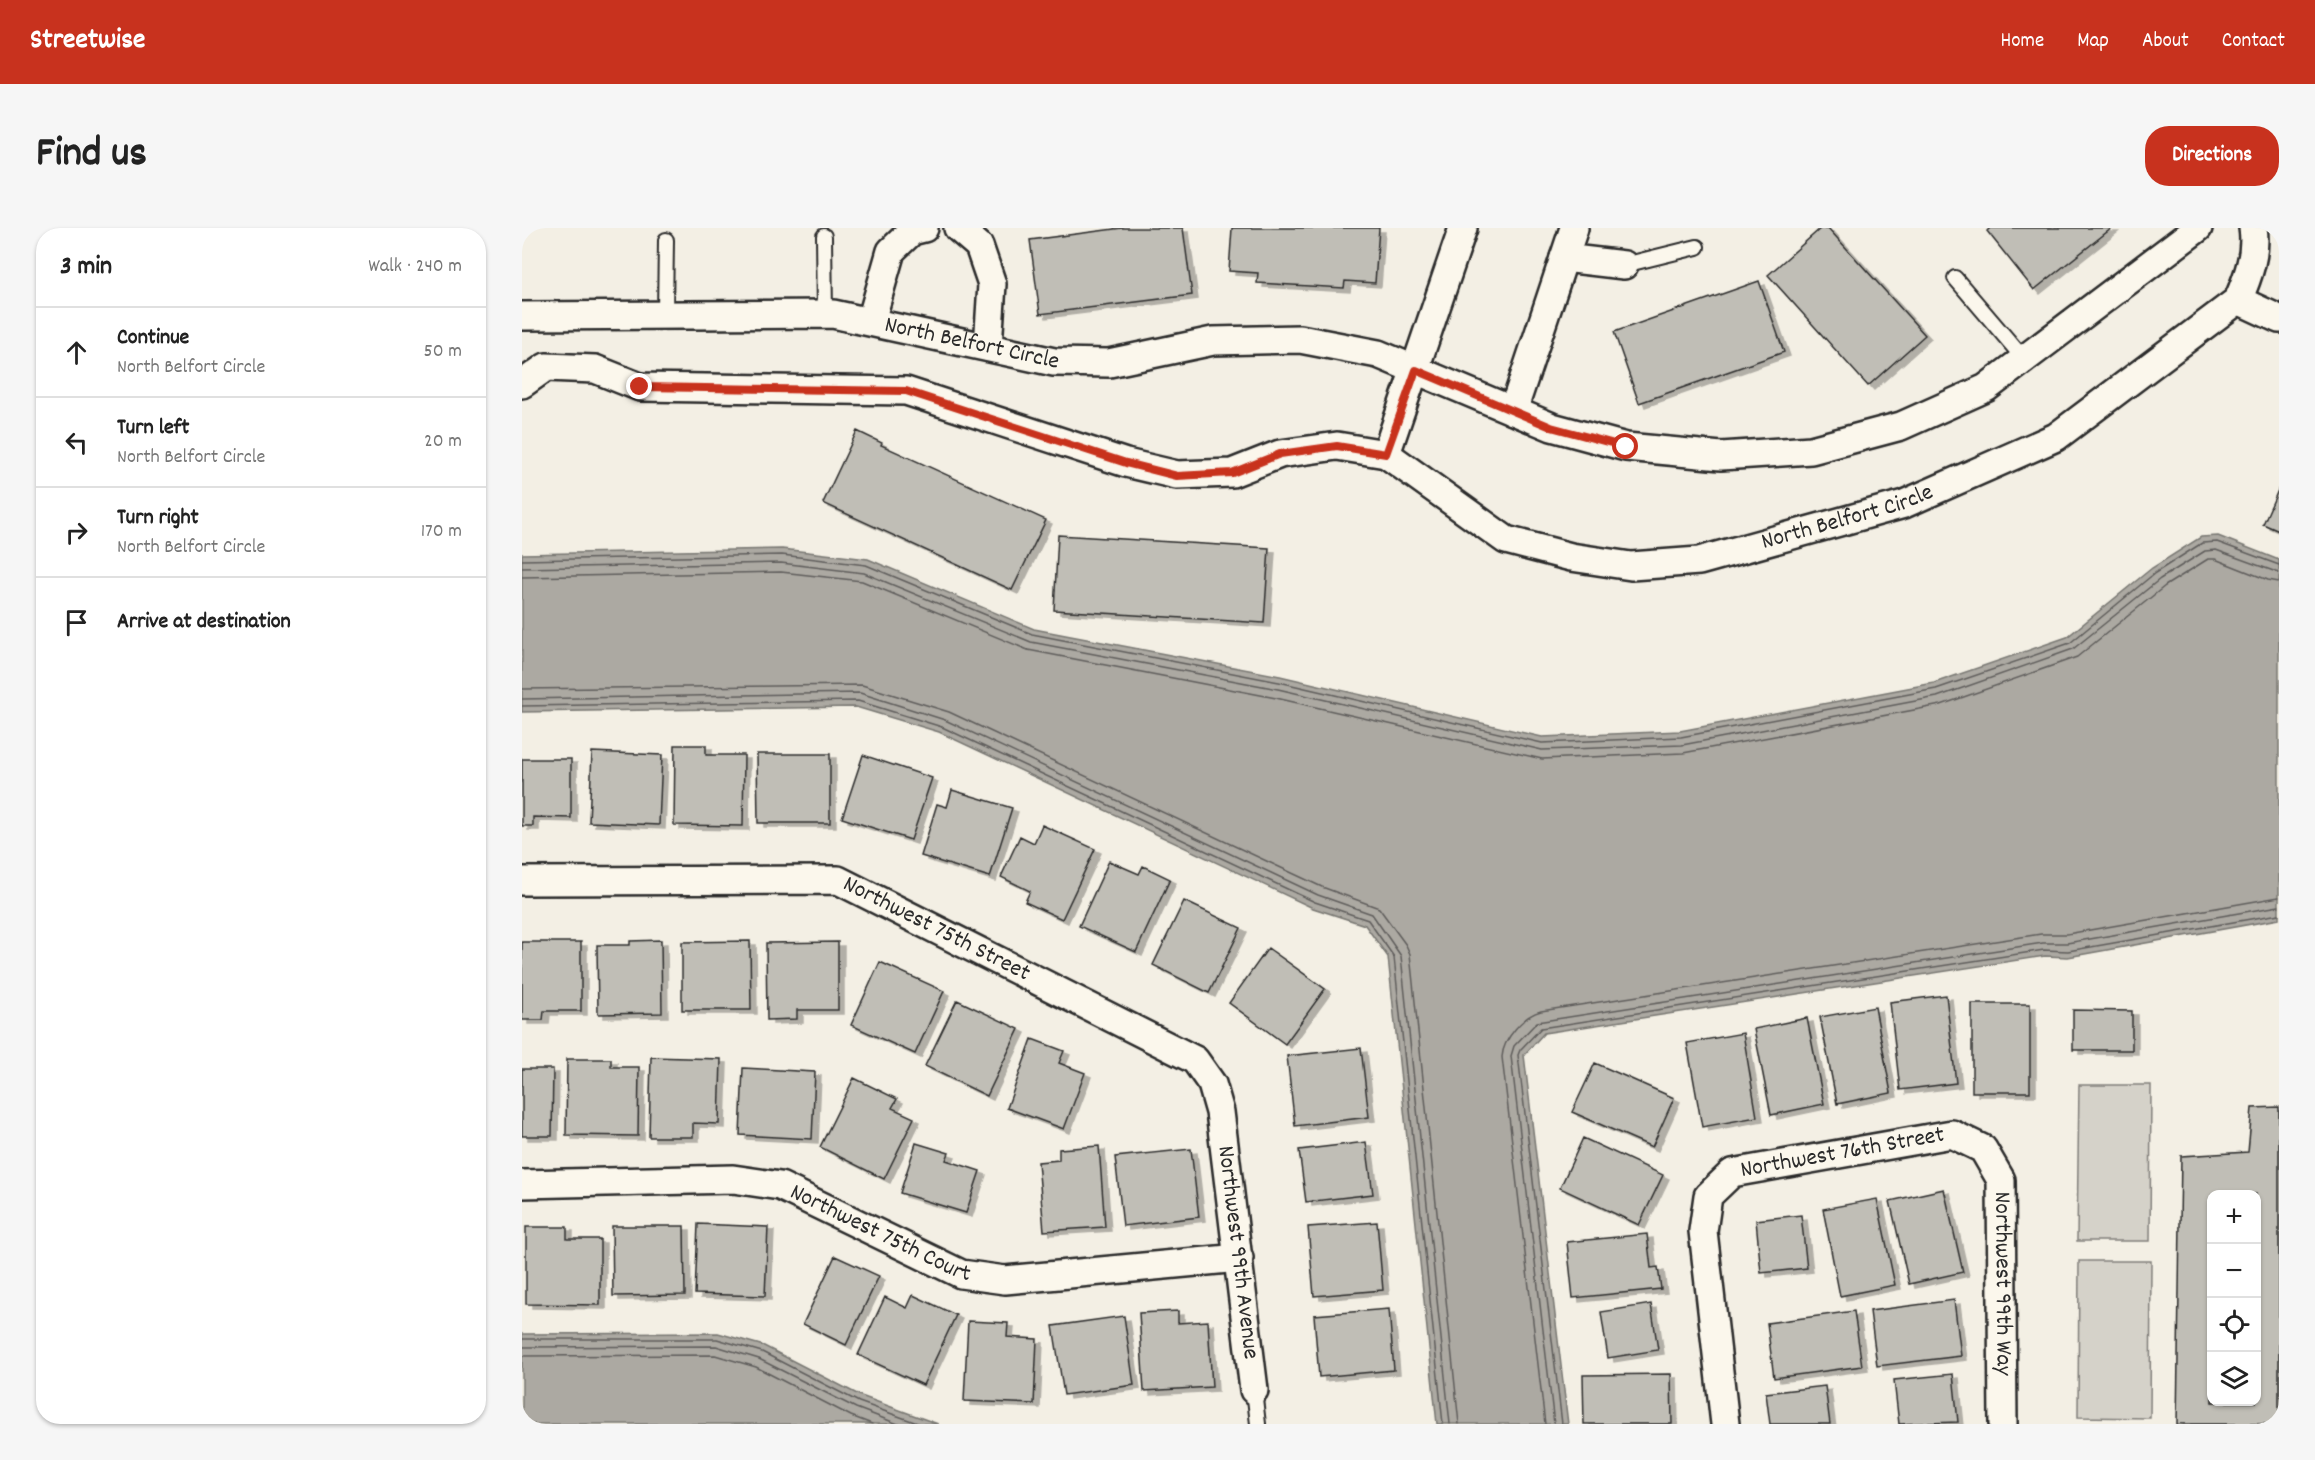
<!DOCTYPE html>
<meta charset="utf-8">
<style>
body{margin:0;font-family:Dekko,sans-serif;background:#f6f6f6;color:#222}
.controls{position:absolute;right:18px;bottom:18px;display:grid;overflow:hidden;border-radius:12px;box-shadow:0 2px 4px #0004}
.controls button{width:54px;height:54px;display:grid;place-items:center;padding:0;border:0;border-bottom:2px solid #e0e0e0;background:#fff;color:#222;font:30px sans-serif}
.stop{position:absolute;width:18px;height:18px;margin:-14px;border:4px solid #c8321e;border-radius:50%;background:#fff}
.stop.end{background:#c8321e;border-color:#fff;box-shadow:0 2px 6px #0008}
.list{margin:0;padding:0;list-style:none}
h2{display:flex;justify-content:space-between;align-items:center;height:78px;margin:0;padding:0 24px;font-size:26px}
h2 small{font-size:20px;font-weight:400;color:#767676}
.list li{display:grid;grid-template-columns:39px 1fr auto;gap:18px;align-items:center;box-sizing:border-box;height:90px;padding:0 24px;border-top:2px solid #e0e0e0}
.list b{display:block;font-size:22px;white-space:nowrap}
.list p{margin:0;font-size:20px;white-space:nowrap;color:#767676}
.list em{font-size:20px;font-style:normal;color:#767676}
.icon{flex:none;width:33px;height:33px;fill:none;stroke:currentColor;stroke-width:2;stroke-linecap:round;stroke-linejoin:round}
.map{position:relative;flex:none;width:1757px;height:1196px;overflow:hidden;border-radius:24px}
header{display:flex;align-items:center;gap:36px;box-sizing:border-box;height:84px;padding:0 30px;background:#c8321e;color:#fff}
header strong{font-size:28px}
nav{display:flex;gap:33px;margin-inline-start:auto;font-size:21px}
.intro{display:flex;align-items:center;justify-content:space-between;box-sizing:border-box;height:144px;padding:0 36px}
h1{margin:0;font-size:42px}
.button{padding:15px 27px;border-radius:24px;background:#c8321e;color:#fff;font-size:21px;font-weight:700}
main{display:flex;gap:36px;padding:0 36px}
aside{flex:1;background:#fff;border-radius:24px;box-shadow:0 2px 4px #0004}
.map>svg:first-child{display:block}
</style>
<header>
<strong>Streetwise</strong>
<nav><a>Home</a><a>Map</a><a>About</a><a>Contact</a></nav>
</header>
<div class="intro"><h1>Find us</h1><a class="button">Directions</a></div>
<main>
<aside>
<h2>3 min<small>Walk · 240 m</small></h2>
<ul class="list">
<li><svg class="icon" aria-label="ahead" viewBox="0 0 24 24"><path d="M12 20V5M6 11l6-6 6 6"/></svg><div><b>Continue</b><p>North Belfort Circle</p></div><em>50 m</em></li>
<li><svg class="icon" aria-label="left" viewBox="0 0 24 24"><path d="M17 20v-9H6M10 6l-5 5 5 5"/></svg><div><b>Turn left</b><p>North Belfort Circle</p></div><em>20 m</em></li>
<li><svg class="icon" aria-label="right" viewBox="0 0 24 24"><path d="M7 20v-9h11M14 6l5 5-5 5"/></svg><div><b>Turn right</b><p>North Belfort Circle</p></div><em>170 m</em></li>
<li><svg class="icon" aria-label="arrive" viewBox="0 0 24 24"><path d="M6 21V4h12l-3 4 3 4H6"/></svg><div><b>Arrive at destination</b></div></li>
</ul>
</aside>
<div class="map">
<svg width="1757" height="1196" viewBox="0 0 1757 1196">
<defs>
<filter id="shadow"><feDropShadow dx="6" dy="4" stdDeviation="0" flood-color="#0004"/></filter>
</defs>
<rect width="100%" height="100%" fill="#f3efe4"/>
<filter id="ink" filterUnits="userSpaceOnUse"><feTurbulence type="fractalNoise" baseFrequency=".0167" numOctaves="2"/><feDisplacementMap in="SourceGraphic" scale="12" xChannelSelector="R" yChannelSelector="G"/><feConvolveMatrix kernelMatrix="1 2 1 2 8 2 1 2 1" color-interpolation-filters="sRGB"/></filter>
<g filter="url(#ink)">
<path fill="#d5d2c9" stroke="#807e7a" stroke-width="1.5" d="M1557 857H1629L1628 1013H1555Z
M1557 1033H1629L1628 1190 1556 1189Z"/>
<path fill="#aca9a2" stroke="#787772" stroke-width="1.5" d="M1696 308 1757 332V691L1546 729 1523 728 1022 805 1002 827 1046 1196H915L866 729 843 697 791 680 417 504 334 479 0 484V326L260 321 346 331 512 401 758 448 1020 509 1158 503 1412 455 1545 409 1630 340 1679 309Z
M196 1105 242 1118 339 1168 416 1196H0V1106Z"/>
<g fill="none" stroke-linecap="round" stroke-linejoin="round">
<path stroke="#5f5d5b" stroke-width="1.5" d="M0 332 260 327 344 337 510 406 757 454 1020 515 1159 509 1414 461 1548 415 1633 345 1680 315 1695 314 1757 337
M0 340 259 335 342 345 509 414 756 461 1020 522 1160 517 1415 469 1551 421 1638 351 1683 323 1694 322 1757 345
M0 349 259 344 340 353 506 422 754 470 1020 531 1161 525 1419 477 1555 429 1643 358 1686 331H1693L1746 352 1757 354
M0 461 340 457 427 484 800 659 857 680 884 717 888 726 937 1196
M0 471 338 465 423 492 796 667 850 686 879 728 928 1196
M0 478 336 473 420 499 793 674 846 692 872 729 921 1196
M0 1111H195L240 1124 337 1174 398 1196
M0 1119 194 1118 237 1131 334 1180 376 1196
M0 1128 193 1127 234 1139 329 1188 350 1196
M1023 1196 980 829C981 811 1002 787 1019 783L1519 706H1545L1757 669
M1032 1196 989 828 992 818 1015 794 1521 715H1545L1757 678
M1040 1196 996 827 998 822 1019 800 1522 722 1546 723 1757 686"/>
</g>
<path fill="#c0beb6" stroke="#2b2b2b" stroke-width="1.5" fill-rule="evenodd" filter="url(#shadow)" d="M600 0H661L670 67 518 86 508 12Z
M710 0H857L853 55 823 53 822 60 735 55 736 45 707 43Z
M1299 0H1306L1403 107 1346 158 1246 47Z
M1468 0H1590L1512 62 1465 3Z
M1237 53 1262 124 1117 175 1092 104Z
M335 203 360 215 359 217 524 292 490 362 301 275Z
M1757 260V303L1741 296Z
M536 307 747 320 742 395 532 382Z
M153 517H184V527H222L221 598 152 597Z
M70 524 140 527 137 597 67 594Z
M235 526H308V595H236Z
M341 527 410 550 389 612 320 590Z
M0 531H49V590L11 589V598H0Z
M430 562 490 580 468 649 399 628 415 576 425 579Z
M520 597 573 621 540 691 503 674 508 663 479 649 498 608 512 615Z
M587 633 617 646 621 638 648 651 614 724 557 698Z
M662 673 719 700 687 765 631 737Z
M139 712 140 785 76 786 75 717H108V713Z
M228 713 229 782H160V714Z
M0 714H59V783H22L21 792H0Z
M316 714V782H275V791L245 792 244 715Z
M746 720 803 761 763 816 707 775Z
M358 734 422 763 393 826 329 797Z
M1424 767 1434 855 1378 862 1368 774Z
M435 772 497 801 465 868 403 838Z
M1450 776H1508V864H1450Z
M1353 779 1369 865 1315 876 1298 789Z
M1551 782 1610 783V822H1551Z
M1285 790 1302 876 1249 887 1232 801Z
M1221 805 1235 889 1180 899 1165 815Z
M510 811 542 823 537 835 563 845 542 901 485 880Z
M839 820 847 889 773 898 765 828Z
M129 829 199 831 197 896 171 895V909H127Z
M45 831H89V839H117L116 908 44 907Z
M1073 835 1152 870 1130 919 1050 884Z
M221 840 293 844 290 911 218 907Z
M0 841H31L30 908H0Z
M332 850 375 871 370 880 392 890 362 951 298 919Z
M1757 879V1196H1655L1659 928 1726 924 1730 880ZM1690 966H1734V1174H1690Z
M1061 910 1141 947 1117 997 1038 960Z
M844 914 851 966 784 974 777 922Z
M394 915 427 925 424 932 458 943 444 985 378 965Z
M577 918 583 999 522 1003 516 934 537 932V921Z
M669 921 677 989 601 998 593 929Z
M1422 961 1441 1044 1387 1056 1368 973Z
M1355 971 1373 1057 1318 1068 1301 981Z
M1279 987 1285 1040 1239 1045 1234 992Z
M855 994 861 1062 792 1068 786 999Z
M176 996 246 999 243 1068 173 1066Z
M90 998H162L163 1067 91 1068Z
M4 999H45V1011H78V1077L4 1076Z
M1125 1006 1129 1040 1136 1039 1139 1061 1051 1070 1045 1014Z
M313 1028 357 1048 324 1117 281 1096Z
M391 1067 434 1087 401 1157 336 1127 363 1069 385 1080Z
M1432 1072 1439 1128 1355 1138 1348 1083Z
M1129 1076 1136 1122 1086 1130 1079 1084Z
M867 1081 872 1142 797 1149 792 1087Z
M656 1083V1095L686 1093 690 1159 622 1163 617 1085Z
M1332 1083 1340 1138 1252 1150 1245 1095Z
M602 1088 612 1157 542 1167 531 1098Z
M446 1093 486 1095 485 1109 515 1111 512 1176 442 1173Z
M1149 1146 1150 1196H1062L1061 1147Z
M1431 1146 1436 1194 1377 1196 1372 1152Z
M1303 1158 1308 1196H1248L1244 1165Z"/>
<g fill="none" stroke-linecap="round" stroke-linejoin="round">
<g stroke="#2b2b2b" stroke-width="18">
<path id="service" d="M302 8 303 86
M1102 37 1175 19
M1433 50 1502 131
M143 87 144 12
M732 1162 736 1196"/>
</g>
<g stroke="#2b2b2b" stroke-width="32">
<g id="minor">
<path d="M436 0 457 18 470 56 466 119"/>
<path d="M1042 30 1102 37"/>
<path d="M1716 72C1726 49 1735 25 1731 0"/>
<path id="s1" d="M0 88 311 86 532 134 587 135 691 113 778 111 856 126 1030 199 1104 219 1199 228 1289 222 1379 198 1464 160 1676 0"/>
<path d="M349 93 369 23 390 3 402 0"/>
<path id="s2" d="M0 156 24 139 73 141 118 159 384 163 604 235 655 247 710 245 758 226 815 218 864 226 984 312 1049 329 1109 338 1177 333 1382 276 1534 209 1716 72 1757 91"/>
<path d="M991 183 1052 0"/>
<path d="M864 226 941 0"/>
<path id="s3" d="M0 653 316 652 673 832 690 856 698 884 732 1162"/>
<path id="s4" d="M0 956 211 951 258 958 439 1046 483 1052 717 1030"/>
<path id="s5" d="M1203 1196 1181 1003 1186 968 1210 945 1430 906 1461 921 1479 952 1481 1196"/>
</g>
</g>
<use href="#service" stroke="#fbf7ec" stroke-width="14"/>
<use href="#minor" stroke="#fbf7ec" stroke-width="27"/>
</g>
</g>
<g fill="none" stroke-linecap="round" stroke-linejoin="round" filter="url(#ink)">
<path stroke="#c8321e" stroke-width="8" d="M118 159 384 163 604 235 655 248 710 245 758 226 815 218 864 226 894 142 1029 199 1104 219"/>
</g>
<g text-anchor="middle" dominant-baseline="central" stroke-width="4.5" stroke-linejoin="round" paint-order="stroke">
<g font-size="24" fill="#2b2b2b" stroke="#fbf7ec">
<text stroke="none"><textPath href="#s1" startOffset="453">North Belfort Circle</textPath></text>
<text stroke="none"><textPath href="#s2" startOffset="1389">North Belfort Circle</textPath></text>
<text stroke="none"><textPath href="#s3" startOffset="426">Northwest 75th Street</textPath></text>
<text stroke="none"><textPath href="#s5" startOffset="375">Northwest 76th Street</textPath></text>
<text stroke="none"><textPath href="#s4" startOffset="370">Northwest 75th Court</textPath></text>
<text stroke="none"><textPath href="#s3" startOffset="916">Northwest 99th Avenue</textPath></text>
<text stroke="none"><textPath href="#s5" startOffset="660">Northwest 99th Way</textPath></text>
</g>
</g>
</svg>
<div class="controls">
<button>+</button>
<button>−</button>
<button><svg class="icon" aria-label="locate" viewBox="0 0 24 24"><circle cx="12" cy="12" r="6"/><path d="M12 2v4M12 18v4M2 12h4M18 12h4"/></svg></button>
<button><svg class="icon" aria-label="layers" viewBox="0 0 24 24"><path d="M12 4l9 5-9 5-9-5zM3 14l9 5 9-5"/></svg></button>
</div>
<div class="stop" style="left:1104px;top:219px"></div>
<div class="stop end" style="left:118px;top:159px"></div>
</div>
</main>
